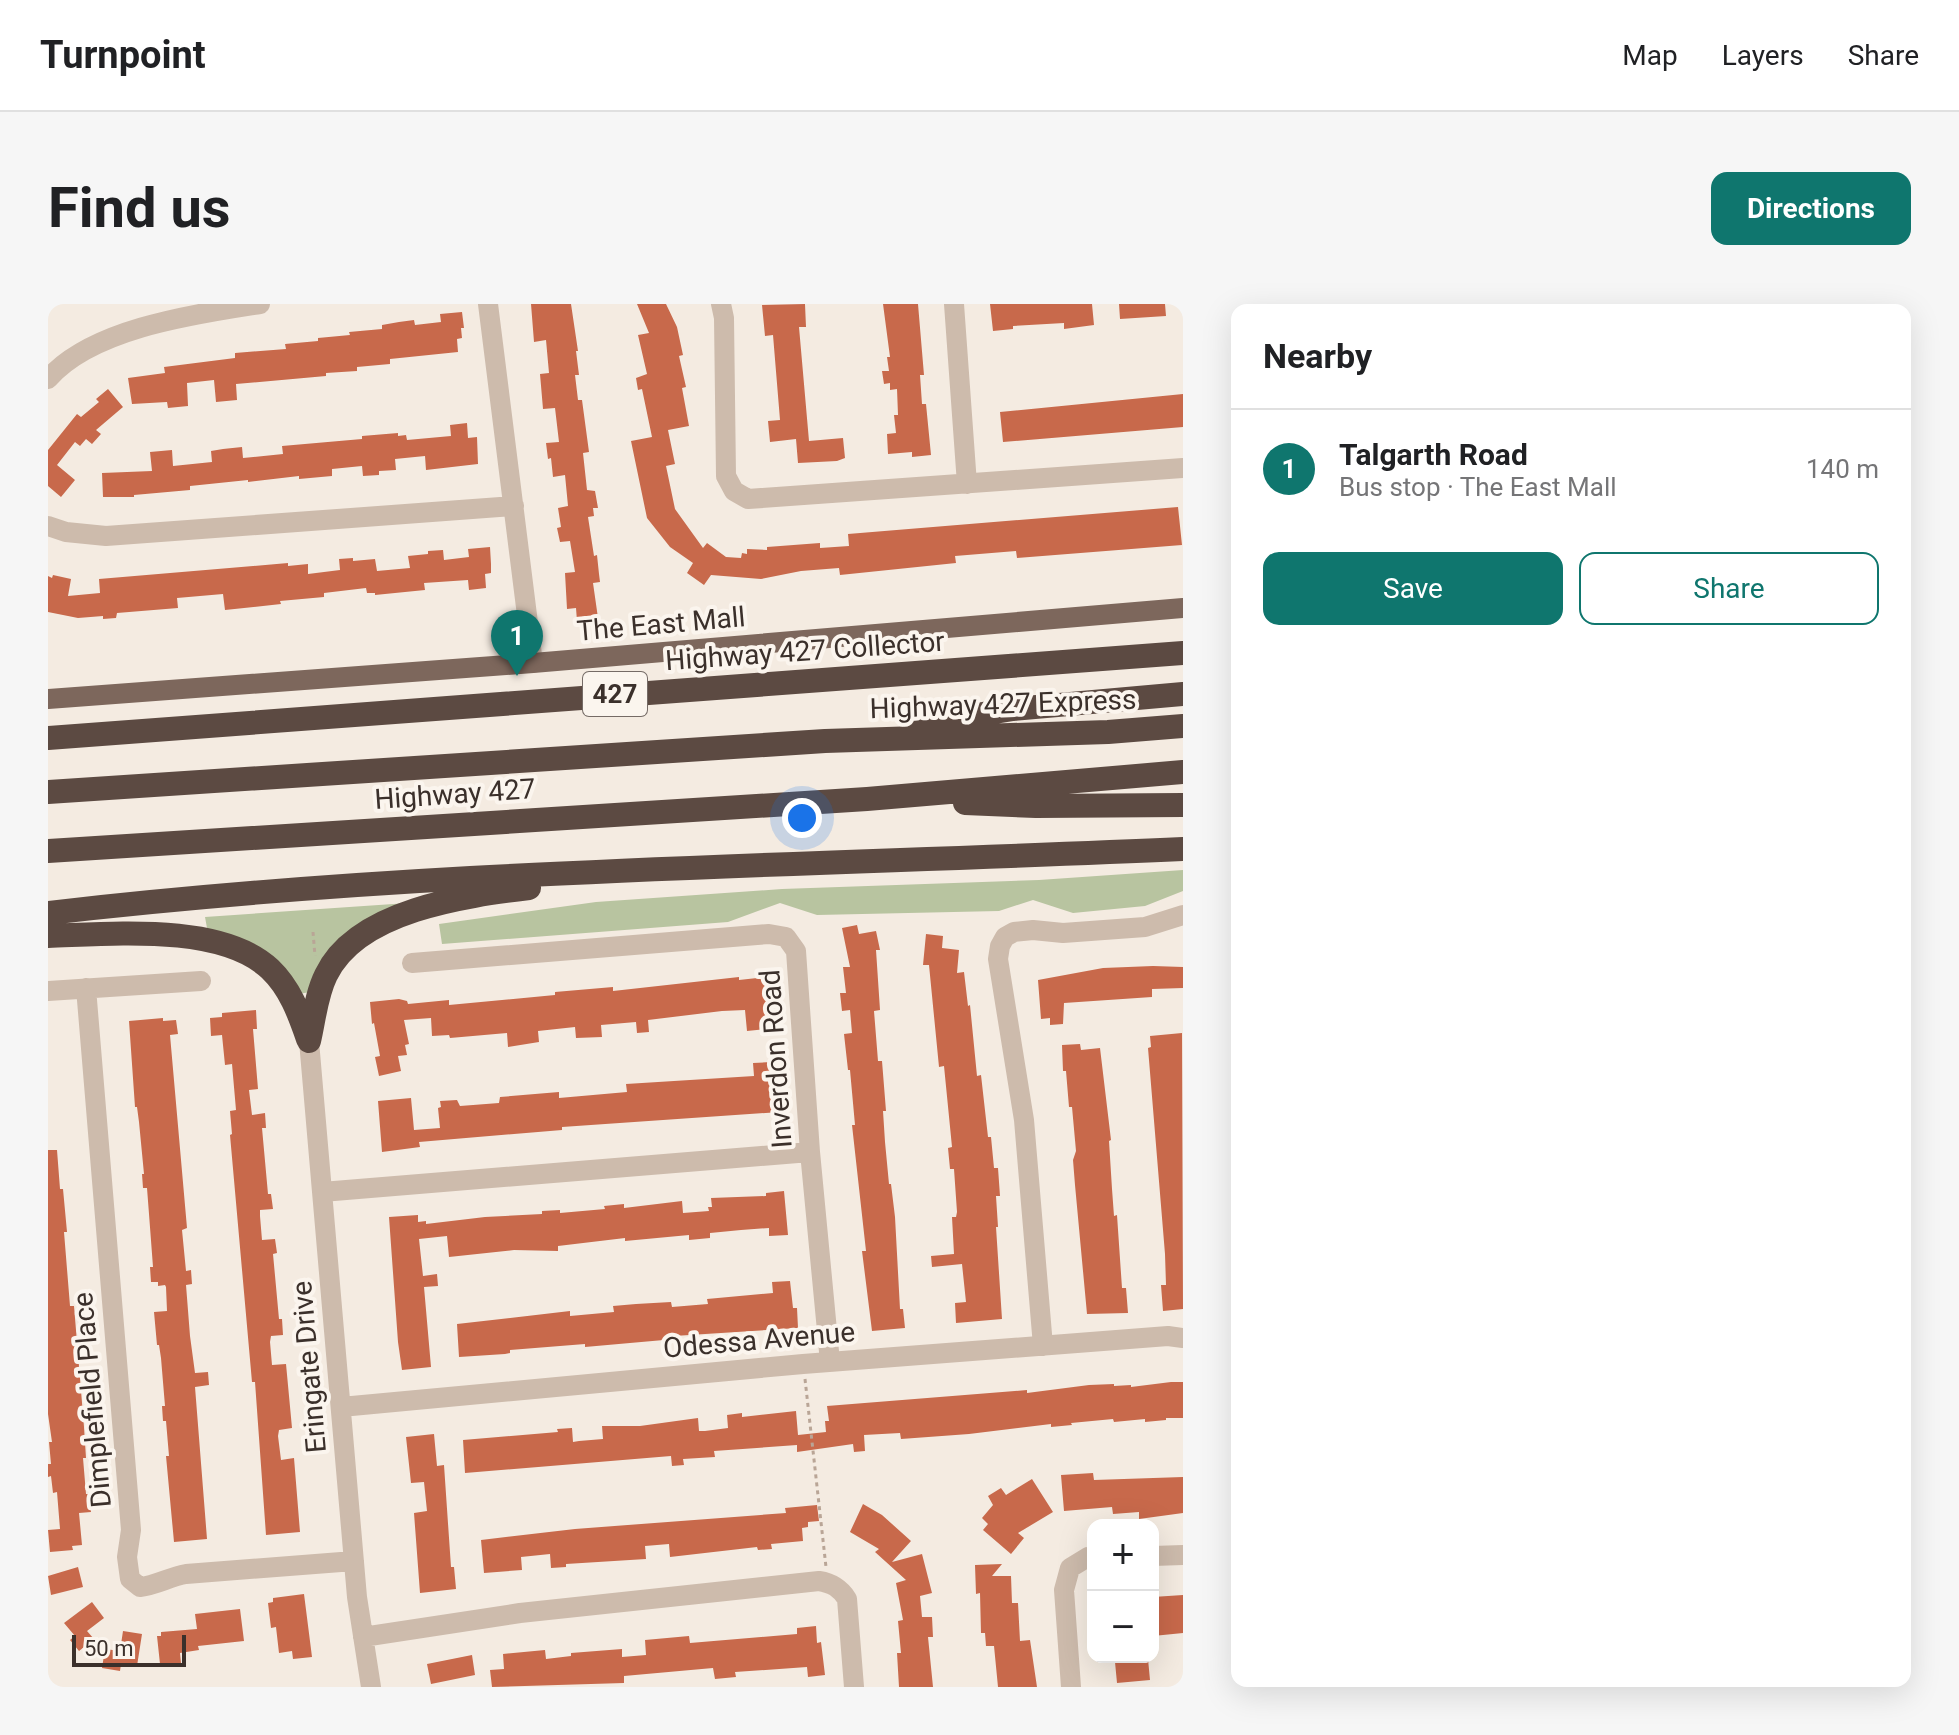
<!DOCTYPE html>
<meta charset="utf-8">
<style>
body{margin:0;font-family:Roboto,sans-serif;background:#f6f6f6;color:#202124}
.controls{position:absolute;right:24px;bottom:24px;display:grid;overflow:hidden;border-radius:16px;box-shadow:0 8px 32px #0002}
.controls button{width:72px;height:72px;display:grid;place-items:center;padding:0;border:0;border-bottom:2px solid #e0e0e0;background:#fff;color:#202124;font:40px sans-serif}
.scale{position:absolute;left:24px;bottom:20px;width:114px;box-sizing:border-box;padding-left:8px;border:4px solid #3b302b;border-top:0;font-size:22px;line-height:28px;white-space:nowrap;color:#3b302b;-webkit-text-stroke:6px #fbf5ee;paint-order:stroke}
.you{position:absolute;left:754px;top:514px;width:28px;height:28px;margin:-20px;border:6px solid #fff;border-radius:50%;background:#1a73e8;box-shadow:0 0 0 12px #1a73e833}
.badge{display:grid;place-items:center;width:52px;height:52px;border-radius:50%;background:#0f766e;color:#fff;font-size:26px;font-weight:700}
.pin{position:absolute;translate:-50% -66px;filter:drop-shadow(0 2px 4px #0008)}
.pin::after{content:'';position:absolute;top:42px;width:28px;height:24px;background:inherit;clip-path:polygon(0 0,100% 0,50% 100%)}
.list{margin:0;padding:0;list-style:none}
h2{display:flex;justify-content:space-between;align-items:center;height:104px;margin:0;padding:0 32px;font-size:34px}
h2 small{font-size:26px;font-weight:400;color:#757577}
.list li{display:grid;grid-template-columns:52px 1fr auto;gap:24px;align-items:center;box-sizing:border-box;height:120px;padding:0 32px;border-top:2px solid #e0e0e0}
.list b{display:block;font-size:30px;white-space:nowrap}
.list p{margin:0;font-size:26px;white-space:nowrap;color:#757577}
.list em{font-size:26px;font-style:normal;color:#757577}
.actions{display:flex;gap:16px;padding:24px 32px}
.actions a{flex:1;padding:18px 0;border:2px solid #0f766e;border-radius:16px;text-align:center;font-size:28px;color:#0f766e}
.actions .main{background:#0f766e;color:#fff}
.map{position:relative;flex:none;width:1135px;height:1383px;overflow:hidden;border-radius:16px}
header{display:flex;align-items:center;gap:48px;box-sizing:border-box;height:112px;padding:0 40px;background:#fff;border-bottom:2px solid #e0e0e0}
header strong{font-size:38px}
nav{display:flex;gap:44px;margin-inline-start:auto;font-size:28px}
.intro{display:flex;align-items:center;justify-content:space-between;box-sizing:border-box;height:192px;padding:0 48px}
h1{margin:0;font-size:56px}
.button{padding:20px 36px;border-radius:16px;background:#0f766e;color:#fff;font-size:28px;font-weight:700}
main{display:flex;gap:48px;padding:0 48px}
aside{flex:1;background:#fff;border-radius:16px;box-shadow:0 8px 32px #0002}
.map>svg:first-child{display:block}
</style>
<header>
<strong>Turnpoint</strong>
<nav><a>Map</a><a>Layers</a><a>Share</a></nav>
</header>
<div class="intro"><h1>Find us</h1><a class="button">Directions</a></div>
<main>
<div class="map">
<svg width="1135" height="1383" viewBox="0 0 1135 1383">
<rect width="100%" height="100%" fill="#f4ebe1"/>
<path fill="#b8c4a0" d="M1135 566V587L1097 602 1025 609 985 596 951 607 769 611 732 599 680 618 394 640 391 620 548 598 734 585 991 576Z
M360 599 263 688 250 690 159 624 157 613Z"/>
<path fill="#c8694b" d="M483 0H523L530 47H528L531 71H527L530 96H534L541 148 535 149 539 186 547 187 550 204H545L546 212 540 213 546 252 549 251 551 270 552 278 545 279 550 314 529 317 528 304 519 305 517 269 527 268 522 237 512 238 509 224 513 223 510 204 520 202 517 171 505 173 503 154 500 155 498 139 511 138 507 104 495 105 492 70 501 69 498 36 486 38Z
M589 0H618L629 23 635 51 631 52 638 83 634 84 641 122 620 126 627 160 618 162 627 205 655 244 659 239 678 253 693 254 694 249 699 250V245L719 246V243L772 239V244L801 242 800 230 1130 203 1134 241 969 254 968 247 907 252 908 259 792 271 791 264 753 267 713 275 663 271 656 281 639 269 645 259 622 243 599 214 583 137 604 133 594 85 590 86 588 74 599 70 590 31 601 29Z
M757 0 758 23H751L761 137 795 134 797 154 789 157 750 159 748 135 722 138 720 117 732 116 725 31 717 32 714 1Z
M835 0H870L876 71H872L874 100H878L883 151 864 153V148L840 150 839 130 848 129 846 111H850L849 85 842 86V79L836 80 834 67H841L839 53H842Z
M942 0H1044L1046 21 1016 25V19L965 22V25L945 27Z
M1071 0H1117L1118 12 1072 15Z
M414 8 416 24H413L414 34 409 35 410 48 342 55V60L309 63V67L278 69V72L188 80 189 96 168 98 166 76 139 79 140 102 120 104 119 98 84 100 80 74 117 69 116 63 187 54V49L238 45 237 40 270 37V34L302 31 301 28 334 25V21L351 18 366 16 367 21 393 18 392 10Z
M60 85 75 103 48 126 53 130 44 140 38 135 32 142 27 138 9 161 27 176 13 193 0 182V146L29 110 33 113 51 98 48 95Z
M1135 90V123L955 138 952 108Z
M419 119 420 134 429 133 430 160 378 166 377 152 347 155 348 166 331 167V171L315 172 314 162 284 165V172L251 175V172L200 178V176L142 182V186L86 191V193H55L54 169 104 167 102 148 124 146 125 162 164 158 163 147 175 145 194 143 195 154 235 150 234 142 314 135V132L350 129V132L358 131 359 136 403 132 402 121Z
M442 243 443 260V269L437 270 438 284 421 286 420 276 376 279 377 286 327 291V289H319L318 284 276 289V293L232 297 233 300 177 306 175 290 129 294 130 304 69 309 68 314 55 315V312L30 314 0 308V272L4 274 5 271 23 275 20 292 52 289 51 275 240 259V262L260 260V270L292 266 291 255 305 254V257L327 255 329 267 362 264 360 252 380 250V247L395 246 396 256 421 253 420 245Z
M809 621 811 630 828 627 832 646H828L832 706 826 707 830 757H834L838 807H835L837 838 841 880H843L847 913 852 1005H855L857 1024 824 1027 814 947H818L804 821H807L802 766H800L796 730 804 729 802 706 794 707 792 689H798L795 663H802L794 624Z
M878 630 895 632 894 644 911 646 909 669 916 668 920 702 922 701 929 772 933 771 940 833H943L946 864H950L952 892H948L950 923H948L954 1015 908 1019 907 999 918 998 914 960 884 963 883 952 906 950 904 913H908L909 908 906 865H902L900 844 904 843 896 762 891 763 881 661H875Z
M1105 662 1135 663V684L1104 685V693L1016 699 1015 720 1002 721V714L993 715 990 676 1055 664Z
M691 673V676L718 673 727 724 699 727 697 706 674 707 600 716 601 728 589 729 588 718 553 721 554 733 528 734 527 723 490 727 491 738 460 743 459 729 402 734 401 731 384 732 383 714 356 716 361 740 357 741 359 751 350 752 353 767 331 772 327 753 332 752 326 719 324 720 322 698 351 695 359 697 360 700 401 696V701L507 691V688L565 683V687Z
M208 706 209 725H205L210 785 201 786 204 811 217 809 218 824H214L220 890H223L225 905 212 906V912L214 936 227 935 229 949 225 950 231 1015H234L235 1031 223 1032 222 1038 224 1061 238 1060 244 1124 231 1126 230 1132 233 1156 246 1154 252 1228 218 1231 207 1078H204L182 831 184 830 182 807 188 806 184 760 177 761 174 731 163 732 162 714 174 713V709Z
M115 714V717L128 716 130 730 122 731 139 924 134 926 138 967 143 966 144 980 138 981 142 1032 147 1069 160 1068 161 1081 147 1083 159 1235 126 1238 118 1152H121L118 1117H115L114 1102H117L113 1054 111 1041H109L106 1008 119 1007 118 983 117 981 110 982V978H103L102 963H105L101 910 99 884H95L94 870H96L91 818 89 803H87L81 717Z
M1134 729 1135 1005 1115 1007 1113 981H1118L1117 950 1100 744 1103 743 1102 732Z
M1032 740 1033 746 1052 744 1063 836 1061 837 1064 885 1066 912 1069 911 1074 984H1078L1080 1009 1039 1010 1027 881 1025 856 1028 847 1024 803H1021L1018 767H1015L1014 741Z
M723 758 726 787H730L732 808 514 823V826L371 838 372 843 334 848 330 797 363 794 366 826 392 824 390 804 393 803 392 797 409 796 412 802 451 799 452 793 511 788V794L579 788 578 780 706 772 705 759Z
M0 846H9L12 885H15L19 928H16L22 1002H26L36 1123 38 1154H35L38 1190H41L43 1208 31 1209 34 1241 24 1242 25 1246 2 1248 0 1226 12 1225 9 1188 5 1189 3 1172 0 1173V1160H3L1 1138H4L0 1110Z
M736 887 740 931 721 932V924L693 926 662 929V934L641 936V931L577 937V934L510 942V947L466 946 401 953 399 932 371 935 375 972 389 970 390 982 376 983 383 1063 354 1066 350 1038 341 913 370 911V918L378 917V920L437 913 494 910V907L512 906V909L557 905 556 902 576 900V904L634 897 635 909 661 907 660 903H664L663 894 718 892V889Z
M742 977 745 1004H749L750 1024 626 1032 627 1035 537 1043V1040L462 1046V1049L457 1050 411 1053 409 1020 522 1007V1012L566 1008 565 1002 588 1000 623 998 624 1003 660 1000 659 995 725 989 724 978Z
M1123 1078H1135V1114H1118V1116L1097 1118V1115L1066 1118 1065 1115 1023 1119 1024 1121 1003 1123V1120L921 1130 853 1135 852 1129 816 1131 817 1147 806 1148 805 1140 749 1148V1141L666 1147 667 1153 635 1155 636 1161 624 1162 623 1152 417 1169 415 1136 510 1128 509 1125 524 1124 525 1138 531 1137 555 1135 554 1122H592L650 1114 651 1127H657L680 1124 679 1111 694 1109V1113L748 1107 750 1131 778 1128 777 1117H781L779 1102 979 1086V1089L1041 1081 1066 1080V1082L1083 1081V1083Z
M386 1130 389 1162 396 1161 403 1263H406L408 1285 372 1289 366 1209 379 1207 376 1178 363 1179 358 1133Z
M1045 1169 1046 1176 1135 1173V1209L1091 1215V1208L1065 1210 1064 1203 1016 1207 1013 1171Z
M984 1175 1005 1208 970 1229 976 1234 963 1250 935 1226 940 1220 934 1214 945 1201 940 1192 953 1184 958 1191Z
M815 1200 834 1211 863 1237 844 1258 874 1250 884 1289 872 1292 874 1313H884L885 1333H880L885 1383H851L849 1349H853L850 1317 855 1316 848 1279 858 1276 827 1248 831 1245 802 1228Z
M769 1201 771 1217 760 1218V1223L754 1224 755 1237 723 1240 724 1245 710 1246 709 1243 622 1253 621 1240 597 1242 598 1255 518 1260V1263L503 1264 502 1250 473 1253 474 1266 436 1269 433 1236 527 1225 738 1209 737 1204Z
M954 1260 944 1272H963L964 1299H970L972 1337 982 1336 989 1383H950L946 1342H938L937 1329H933L932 1289 928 1290 927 1261Z
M30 1263 35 1283 3 1291 0 1272Z
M256 1290 264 1353 245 1355 244 1347 231 1349 228 1323 223 1324 220 1299 225 1298V1294Z
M1135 1291V1329L1105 1332V1293Z
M44 1298 56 1314 39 1327 46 1335 31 1347 22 1336 27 1332 16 1319Z
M192 1305 196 1337 150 1342 151 1346 132 1349 133 1359 112 1360 109 1332H113V1328L149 1325 147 1310Z
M768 1322 769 1339 773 1338 777 1371 760 1373 759 1363 687 1368 688 1373 667 1375 665 1364 576 1372V1379L444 1383 442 1366 456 1365 455 1350 497 1346 498 1355 523 1352V1349L574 1345V1353L598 1351 597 1336 641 1332 642 1339 749 1330V1324Z
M75 1327 94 1330 89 1362 73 1360 72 1367 54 1364 57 1345 72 1347Z
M424 1351 427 1371 383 1380 379 1360Z
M1100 1355 1102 1376 1069 1379 1067 1358Z"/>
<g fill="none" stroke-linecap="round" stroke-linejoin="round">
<path stroke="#b9a596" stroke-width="3" stroke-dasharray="4 4" stroke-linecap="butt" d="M265 628 267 652
M757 1075 778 1263"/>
<path stroke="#cdbbac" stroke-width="20" d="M440 0 485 359
M673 0 676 14 678 172 686 187 700 195 1135 164
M906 0 919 180
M0 75C44 24 148 10 212 0
M0 222 18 228 58 232 466 202
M364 659 721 630 738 633 748 647 762 848 782 1058
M38 684 83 1226 79 1253 82 1275 92 1283C109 1281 121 1273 138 1270L306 1257
M0 687 153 677
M261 737 309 1293 323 1383
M274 888 762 848
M995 1042 976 816 950 655 952 642 957 633 966 628 985 626 1015 629 1097 623 1135 611
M293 1103 755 1060 1120 1032 1135 1034
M1105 1252 1135 1251
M315 1333 472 1309 771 1277C784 1279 792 1284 799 1295L806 1383
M1023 1383 1016 1286 1022 1264 1040 1253H1045"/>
<path stroke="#7d675c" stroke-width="20" d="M0 395 485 359 1135 304"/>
<path stroke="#5c4a42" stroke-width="24" d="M867 421 965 405 1135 390
M0 434 1135 349
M0 488 777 437 1060 428 1135 422
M917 499 988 502 1135 501
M0 547 819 495 1135 468
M0 609C377 565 756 562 1135 545
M0 632C63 630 173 619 222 665 242 684 251 709 260 735
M261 737C266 716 268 691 278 671 309 606 417 592 481 584"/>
</g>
<g text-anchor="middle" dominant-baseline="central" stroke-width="8" stroke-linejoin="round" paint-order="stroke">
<rect fill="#fbf5ee" stroke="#756b66" stroke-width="2" x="535" y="368" width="64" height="44" rx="6"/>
<g font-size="26" font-weight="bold" fill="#3b302b">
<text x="567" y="390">427</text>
</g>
<g font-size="28" fill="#3b302b" stroke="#fbf5ee">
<text transform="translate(613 320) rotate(-5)">The East Mall</text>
<text transform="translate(757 347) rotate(-4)">Highway 427 Collector</text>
<text transform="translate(955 400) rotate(-2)">Highway 427 Express</text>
<text transform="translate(407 490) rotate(-4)">Highway 427</text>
<text transform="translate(728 755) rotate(-94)">Inverdon Road</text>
<text transform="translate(711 1036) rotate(-5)">Odessa Avenue</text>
<text transform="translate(261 1063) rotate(-95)">Eringate Drive</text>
<text transform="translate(44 1096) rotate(-95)">Dimplefield Place</text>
</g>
</g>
</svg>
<div class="controls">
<button>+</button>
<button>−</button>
</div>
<div class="scale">50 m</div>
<div class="you"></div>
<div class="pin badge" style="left:469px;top:372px">1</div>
</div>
<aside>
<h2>Nearby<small></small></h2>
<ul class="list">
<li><span class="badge">1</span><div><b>Talgarth Road</b><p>Bus stop · The East Mall</p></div><em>140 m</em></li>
</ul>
<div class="actions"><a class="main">Save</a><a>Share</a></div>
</aside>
</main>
